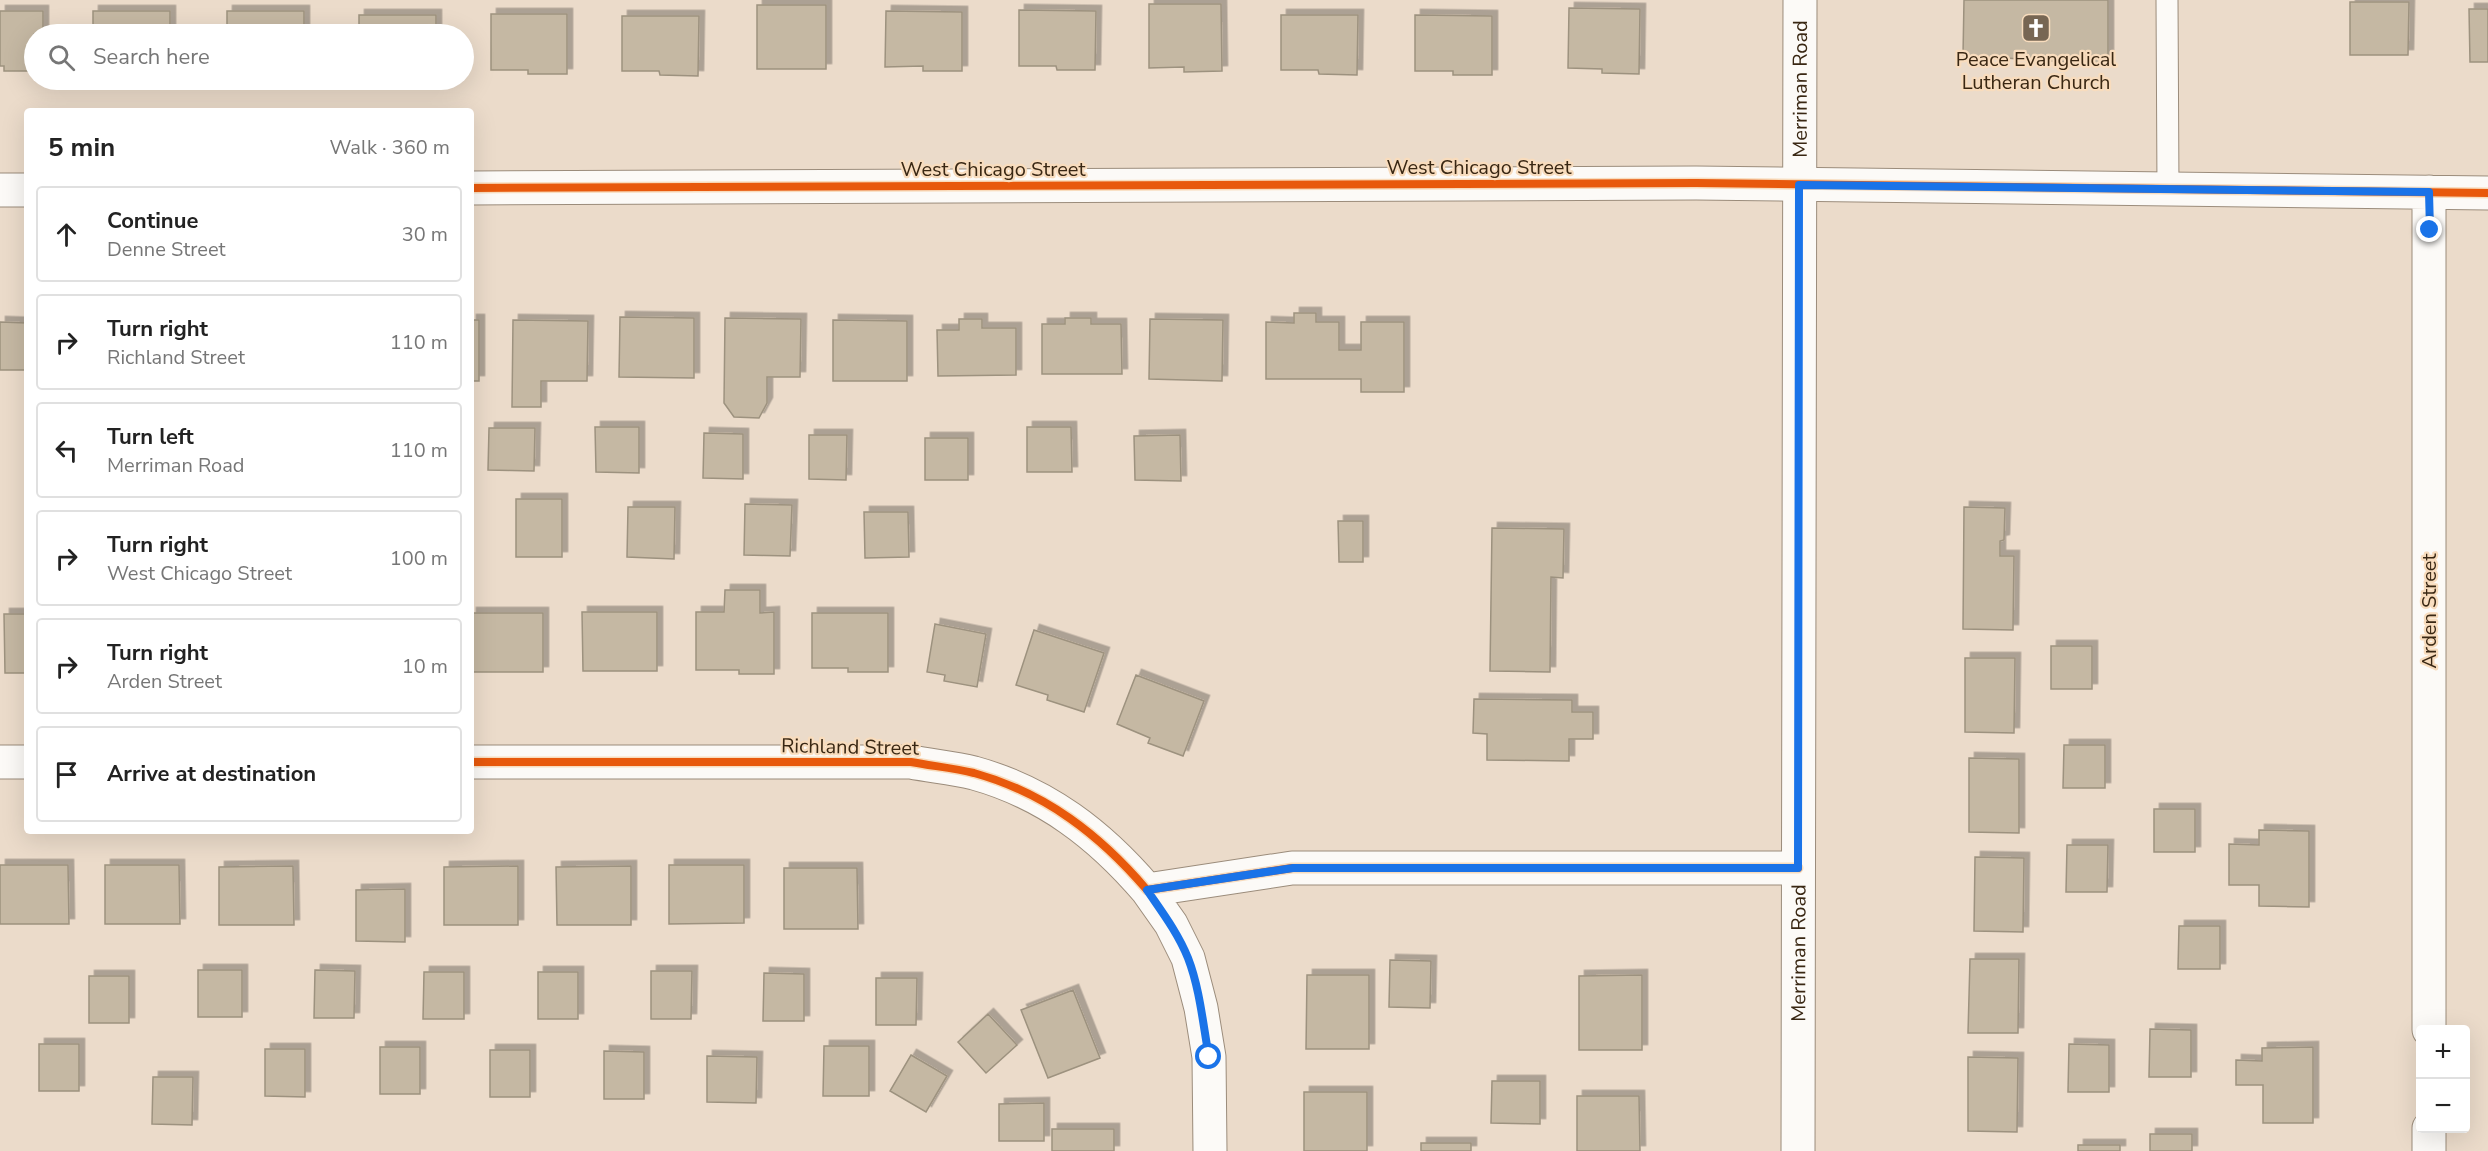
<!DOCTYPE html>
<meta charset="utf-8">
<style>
body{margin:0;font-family:"Nunito Sans",sans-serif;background:#f6f6f6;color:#222}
.controls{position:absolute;right:18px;bottom:18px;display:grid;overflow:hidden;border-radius:6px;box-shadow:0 6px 24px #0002}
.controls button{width:54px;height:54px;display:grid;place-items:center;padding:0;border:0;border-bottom:2px solid #e0e0e0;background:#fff;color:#222;font:30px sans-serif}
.stop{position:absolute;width:18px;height:18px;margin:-14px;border:4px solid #1a73e8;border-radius:50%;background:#fff}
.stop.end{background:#1a73e8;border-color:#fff;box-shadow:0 2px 6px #0008}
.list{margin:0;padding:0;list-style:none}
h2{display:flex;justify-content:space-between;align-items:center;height:78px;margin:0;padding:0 24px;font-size:26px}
h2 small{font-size:20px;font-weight:400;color:#767676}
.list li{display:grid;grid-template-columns:39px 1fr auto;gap:18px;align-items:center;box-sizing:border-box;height:96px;margin:0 12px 12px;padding:0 12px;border:2px solid #e0e0e0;border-radius:6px}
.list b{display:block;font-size:22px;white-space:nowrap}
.list p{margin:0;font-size:20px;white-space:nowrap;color:#767676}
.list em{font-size:20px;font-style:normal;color:#767676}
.icon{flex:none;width:33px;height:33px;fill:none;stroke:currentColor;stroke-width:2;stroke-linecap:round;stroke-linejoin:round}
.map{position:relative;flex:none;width:2488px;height:1151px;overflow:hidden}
.search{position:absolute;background:#fff;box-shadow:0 6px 24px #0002;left:24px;top:24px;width:450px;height:66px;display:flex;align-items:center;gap:15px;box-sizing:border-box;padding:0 21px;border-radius:33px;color:#767676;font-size:22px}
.panel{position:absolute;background:#fff;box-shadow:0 6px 24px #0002;left:24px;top:108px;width:450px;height:726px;border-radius:6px}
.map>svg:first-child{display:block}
</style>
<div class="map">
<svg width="2488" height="1151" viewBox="0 0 2488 1151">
<defs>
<filter id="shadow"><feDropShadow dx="5.5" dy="-5.5" stdDeviation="0" flood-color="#0004"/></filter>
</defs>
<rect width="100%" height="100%" fill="#ebdbca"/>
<path fill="#c5b8a3" stroke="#9d927f" stroke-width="1.5" filter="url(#shadow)" d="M1964 0H2108V65L1963 55Z
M2350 2H2409L2408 55H2350Z
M1149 4H1221L1222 71 1184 72V67L1149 68Z
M757 5H826V69H757Z
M1569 8 1640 9 1639 74 1602 73V69L1568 68Z
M2469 9H2488V62H2470Z
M1019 10 1096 11 1095 70H1057L1056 66H1019Z
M0 11H43V34H34V71H4V66H0Z
M93 11H170V34H93Z
M227 11H304V34H227Z
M886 11 962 12V71H923V66L885 67Z
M491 14H567V74H528V70H491Z
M359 15H436V34H359Z
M1281 15H1358L1357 75 1319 74 1318 70H1281Z
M1415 15 1492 16V75H1453V71H1415Z
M622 16H699L698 76 660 75 659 71H622Z
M1294 313H1316V322H1339V350H1361V322H1404V392H1361V379H1266V322L1294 323Z
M620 317 694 318V378L619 377Z
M725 318 801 319 800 377H767V403L759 418 734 417 724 403Z
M1065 318H1091V324H1121L1122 374H1042V324H1065Z
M959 319H982V328H1016V375L938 376 937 330H959Z
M1150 319 1223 320 1222 381 1149 379Z
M471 320H479V381H471Z
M513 320 588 321 587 381H541V407H512Z
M833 320 907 321V381H833Z
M0 322 27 323V370H0Z
M595 427H639V473L596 472Z
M1027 427H1071L1072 472H1027Z
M489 428H535L534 471 488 470Z
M704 433 743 434V479L703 478Z
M809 435H847L846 480 809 479Z
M1180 435 1181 481 1135 480 1134 436Z
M925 438H968V480H925Z
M516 499H562V557H516Z
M745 504 792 505 790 556 744 555Z
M628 507H675L674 559 627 557Z
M1964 507 2005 508 2004 540 2000 541V556H2014L2013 630 1963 629Z
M864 512H908L909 557 865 558Z
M1338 521H1363V562H1339Z
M1492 528 1564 529 1563 578 1551 577 1550 672 1490 671Z
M725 590H760V613L774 612V674H739V670H696V612H724Z
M582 612H657V671H583Z
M471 613H543V672H471Z
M812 613H888V672H848V668H812Z
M4 614H27V673H5Z
M935 624 986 634 977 687 944 681 945 675 927 672Z
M1034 630 1104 653 1084 712 1047 700 1048 695 1016 685Z
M2051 646H2092V689H2051Z
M1965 658H2015L2014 733 1965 732Z
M1136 675 1204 701 1183 756 1148 743 1150 738 1117 724Z
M1474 699 1572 700V712H1593V739H1569V761L1487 760V734L1473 733Z
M2064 745H2105V788H2063Z
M1969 758 2019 759V833L1969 832Z
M2154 809H2195V852H2154Z
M2259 830 2309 831V907L2259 906V885H2229V844L2259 845Z
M2067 845H2108L2107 892H2066Z
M1975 857 2024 858 2023 932 1974 931Z
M0 865H68L69 924H0Z
M105 865H179L180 924H105Z
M669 865H744V923L669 924Z
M293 866 294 925H219V867Z
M518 866V925H444V867Z
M631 866V925H557L556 867Z
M784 868H857L858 929H784Z
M405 889V942L356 941V890Z
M2179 926H2220V969H2178Z
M1970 959H2019L2018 1033H1968Z
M1390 960 1431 961 1430 1008 1389 1007Z
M198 970H242V1017H198Z
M315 970 355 971 354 1018H314Z
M651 971H692L691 1019H651Z
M424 972H464V1019H423Z
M538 972H578V1019H538Z
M764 973 804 974V1021H763Z
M1307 975H1369V1049H1306Z
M1642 975V1050H1579V976Z
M89 976H129V1023H89Z
M876 978H917L916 1025H876Z
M1073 990 1100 1058 1048 1078 1021 1010Z
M988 1014 1017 1045 986 1073 958 1042Z
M2150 1029 2191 1030V1077H2149Z
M39 1044H79V1091H39Z
M2069 1044 2109 1045V1092H2068Z
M824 1046H869V1096H823Z
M380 1047H420V1094H380Z
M2313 1047V1123H2263V1085H2236V1060L2262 1061V1048Z
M265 1049H305V1097L265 1096Z
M490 1050H530V1097H490Z
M604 1051 644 1052V1099H604Z
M911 1055 947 1076 926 1112 890 1091Z
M707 1056 757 1057 756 1103 707 1102Z
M1968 1057 2018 1058 2017 1132 1968 1131Z
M153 1077H193L192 1125 152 1124Z
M1492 1081H1540V1124L1491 1123Z
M1304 1092H1367V1151H1304Z
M1577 1096H1639L1640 1151H1577Z
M1044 1103V1141H999V1104Z
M1052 1129H1114V1151H1052Z
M2150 1134H2192V1151H2150Z
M1421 1143H1471V1151H1421Z
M2078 1145H2120V1151H2078Z"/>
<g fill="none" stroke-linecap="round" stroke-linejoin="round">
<g stroke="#9b8c7b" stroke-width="23">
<path id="service" d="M2167 0 2168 189"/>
</g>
<g stroke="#9b8c7b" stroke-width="35">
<path id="minor" d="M471 188 1696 183 2488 193
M0 190H27
M0 762H27
M471 762H911C932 766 954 768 974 773 1046 793 1100 835 1147 890L1292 868H1798
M1147 890 1171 924 1188 958 1201 1008 1209 1057 1210 1151
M2429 1030V192
M2429 1151V1128"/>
</g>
<g stroke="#9b8c7b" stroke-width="35">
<g id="secondary">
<path id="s1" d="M1798 1151 1800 0"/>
</g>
</g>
<use href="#service" stroke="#fcfaf7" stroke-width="21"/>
<use href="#minor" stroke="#fcfaf7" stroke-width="33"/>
<use href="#secondary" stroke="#fcfaf7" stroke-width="33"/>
<g stroke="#f8dcbd" stroke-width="11">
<path id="cycleway" d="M471 188 1696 183 2488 193
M471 762H911C932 766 954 768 974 773 1046 793 1100 835 1147 890L1292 868H1798"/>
</g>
<use href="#cycleway" stroke="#e8590c" stroke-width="8"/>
</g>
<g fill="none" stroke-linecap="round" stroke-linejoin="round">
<path stroke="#1a73e8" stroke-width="8" d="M1209 1057C1203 1025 1200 989 1188 958 1178 933 1162 912 1147 890L1293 868H1798L1799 185 2429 192 2430 230"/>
</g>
<defs>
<g id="church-square" transform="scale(1.5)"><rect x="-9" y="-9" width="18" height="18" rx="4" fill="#776653" stroke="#f8dcbd"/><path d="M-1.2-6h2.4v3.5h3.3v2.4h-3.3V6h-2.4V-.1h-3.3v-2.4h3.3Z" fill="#fff"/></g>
</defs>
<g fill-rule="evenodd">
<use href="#church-square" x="2036" y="28"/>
</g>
<g text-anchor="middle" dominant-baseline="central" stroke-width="4.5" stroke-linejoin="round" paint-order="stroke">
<g font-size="20" fill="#392713" stroke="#f8dcbd">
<text x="2036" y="59">Peace Evangelical<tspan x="2036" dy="23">Lutheran Church</tspan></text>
</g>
<g font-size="20" fill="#392713" stroke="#f8dcbd">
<text stroke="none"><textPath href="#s1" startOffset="1062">Merriman Road</textPath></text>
<text x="1479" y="167">West Chicago Street</text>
<text x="993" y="169">West Chicago Street</text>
<text transform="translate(2429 611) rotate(-90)">Arden Street</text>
<text transform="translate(850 747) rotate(1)">Richland Street</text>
<text stroke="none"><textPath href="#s1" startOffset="198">Merriman Road</textPath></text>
</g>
</g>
</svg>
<div class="controls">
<button>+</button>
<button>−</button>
</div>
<div class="stop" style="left:1209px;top:1057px"></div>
<div class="stop end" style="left:2430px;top:230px"></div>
<div class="search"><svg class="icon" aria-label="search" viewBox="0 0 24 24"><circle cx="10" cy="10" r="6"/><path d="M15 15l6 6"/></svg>Search here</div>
<section class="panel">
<h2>5 min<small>Walk · 360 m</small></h2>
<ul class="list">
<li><svg class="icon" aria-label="ahead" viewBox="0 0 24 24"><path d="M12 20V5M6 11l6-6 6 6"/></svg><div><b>Continue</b><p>Denne Street</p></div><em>30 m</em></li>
<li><svg class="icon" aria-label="right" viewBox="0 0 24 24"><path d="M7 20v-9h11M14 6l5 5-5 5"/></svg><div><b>Turn right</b><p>Richland Street</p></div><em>110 m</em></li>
<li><svg class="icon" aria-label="left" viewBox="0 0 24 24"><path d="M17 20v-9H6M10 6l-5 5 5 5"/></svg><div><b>Turn left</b><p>Merriman Road</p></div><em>110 m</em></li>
<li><svg class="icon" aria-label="right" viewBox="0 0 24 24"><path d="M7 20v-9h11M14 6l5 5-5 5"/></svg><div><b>Turn right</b><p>West Chicago Street</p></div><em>100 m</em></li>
<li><svg class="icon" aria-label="right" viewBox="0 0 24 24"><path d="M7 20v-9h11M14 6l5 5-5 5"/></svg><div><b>Turn right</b><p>Arden Street</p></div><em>10 m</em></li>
<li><svg class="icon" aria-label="arrive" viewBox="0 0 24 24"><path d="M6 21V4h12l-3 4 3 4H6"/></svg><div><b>Arrive at destination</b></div></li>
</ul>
</section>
</div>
